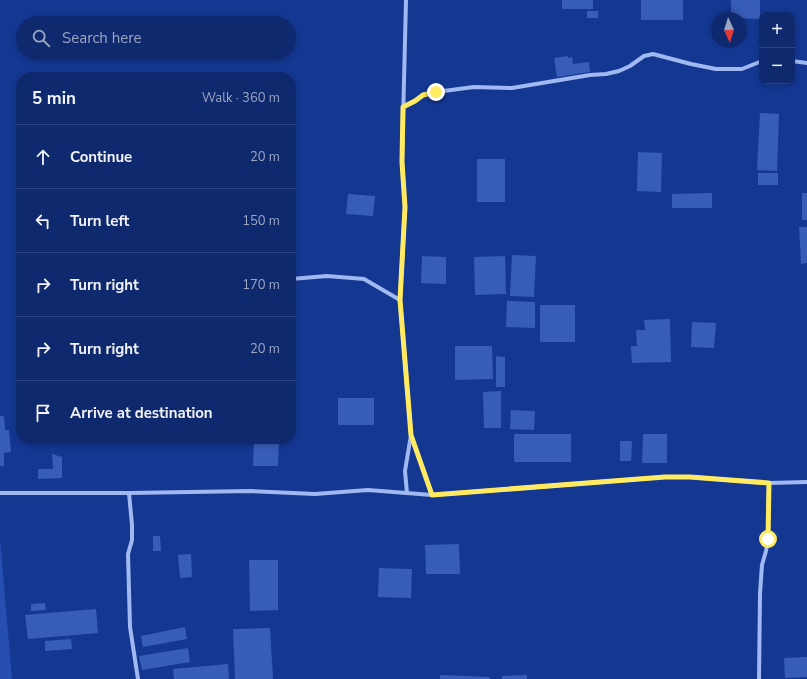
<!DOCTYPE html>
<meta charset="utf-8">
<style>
body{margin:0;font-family:"Nunito Sans",sans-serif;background:#183173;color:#f1f3f6}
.controls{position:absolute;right:12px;top:12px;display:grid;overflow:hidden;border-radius:8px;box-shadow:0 2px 6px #0003}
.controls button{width:36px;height:36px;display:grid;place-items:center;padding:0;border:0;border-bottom:1px solid #2f4581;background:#0f296e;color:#f1f3f6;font:20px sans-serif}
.compass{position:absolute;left:711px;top:12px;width:36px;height:36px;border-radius:50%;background:#0f296e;box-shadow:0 2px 6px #0003;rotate:176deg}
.stop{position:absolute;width:12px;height:12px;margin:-9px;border:3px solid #ffea62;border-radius:50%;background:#fff}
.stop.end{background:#ffea62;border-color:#fff;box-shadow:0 1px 4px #0008}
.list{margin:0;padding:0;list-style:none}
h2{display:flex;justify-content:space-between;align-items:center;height:52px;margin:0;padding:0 16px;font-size:17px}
h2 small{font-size:13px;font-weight:400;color:#9ba6c2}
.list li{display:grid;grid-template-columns:26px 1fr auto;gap:12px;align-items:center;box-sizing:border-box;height:64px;padding:0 16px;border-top:1px solid #2f4581}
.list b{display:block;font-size:15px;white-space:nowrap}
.list em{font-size:13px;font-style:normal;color:#9ba6c2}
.icon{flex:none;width:22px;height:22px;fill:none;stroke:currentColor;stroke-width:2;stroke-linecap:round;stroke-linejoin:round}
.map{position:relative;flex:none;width:807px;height:679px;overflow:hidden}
.search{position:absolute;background:#0f296e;box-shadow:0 2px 6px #0003;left:16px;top:16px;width:280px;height:44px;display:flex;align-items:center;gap:10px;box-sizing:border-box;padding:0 14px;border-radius:22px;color:#9ba6c2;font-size:15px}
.panel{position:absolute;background:#0f296e;box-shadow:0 2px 6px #0003;left:16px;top:72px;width:280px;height:372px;border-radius:16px}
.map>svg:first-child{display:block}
</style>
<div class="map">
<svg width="807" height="679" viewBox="0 0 807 679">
<rect width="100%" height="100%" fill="#143792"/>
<path fill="#264fb1" d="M0 538 12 679H0Z"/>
<path fill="#385db9" d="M562 0H593V9H562Z
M641 0H683V20H641Z
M731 0H760V19L731 18Z
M587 11H598V18H587Z
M568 56V58L572 57 573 64 589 62 590 72 557 77 554 58Z
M760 113 779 114 777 171 757 170Z
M638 152 662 153 661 192 637 191Z
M477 159H505V202H477Z
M758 173H778V185H758Z
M712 193V208H672V194Z
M802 193H807V220H802Z
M348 194 375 196 373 216 346 214Z
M799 227H807V263L801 264Z
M512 255 536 256 534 297 510 296Z
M422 256 446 257V284L421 283Z
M505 256 506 294 475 295 474 257Z
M507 301 535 302V328L506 327Z
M540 305H575V342H540Z
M670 319 671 362 632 363 631 346H637L636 330H645L644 320Z
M692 322 716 323 714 348 691 347Z
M455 346H492L493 379 455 380Z
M496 356 505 357V387H496Z
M501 391V428H484L483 392Z
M338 398H374V425H338Z
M511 410 535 411 534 430 510 429Z
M0 416H4L5 430H9L11 452 4 453V466H0Z
M514 434H571V462H514Z
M643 434H667V463H642Z
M254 439H279L278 466H253Z
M620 441H632L631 461H620Z
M52 454 62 457V478L38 479V469H53Z
M153 536H160L161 551H153Z
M459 544 460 574H426L425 545Z
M191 554 192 577 180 578 178 555Z
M249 560H278V610L250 611Z
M379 568 412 569 411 598 378 597Z
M45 603 46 610 31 611V604Z
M96 609 98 633 28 639 25 615Z
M185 627 187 639 143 647 141 636Z
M270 628 273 679H235L233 629Z
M71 639 72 649 45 651V641Z
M188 648 190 662 142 670 139 656Z
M807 657V677L785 678 784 658Z
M228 664 229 679H174L173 669Z
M440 675 490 677V679H440Z
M527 675V679H502V676Z"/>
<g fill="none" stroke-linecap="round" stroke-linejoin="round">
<path stroke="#a1b9f1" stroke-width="4" d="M406 0 402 162 405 207 400 300 411 435 432 495
M792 61 807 63
M403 107 415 101 423 95 436 92 474 87 512 88 590 75 606 74 619 71 630 66 644 56 653 54 691 64 716 69H742L762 61
M291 279 327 276 364 279 400 300
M0 493H129L251 491 315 494 368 490 432 495 665 477H690L769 483 807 482
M129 493 132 525V540L128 554 130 627 138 679
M407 493 405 471 411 435
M759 679 760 593 762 565 766 551 768 539 769 483"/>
</g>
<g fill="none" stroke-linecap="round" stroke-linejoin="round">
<path stroke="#ffea62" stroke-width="5" d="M436 92 423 95 415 101 403 107 402 162 405 207 400 300 411 435 432 495 665 477H690L769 483 768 539"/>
</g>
</svg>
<div class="controls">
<button>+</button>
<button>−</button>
</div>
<svg class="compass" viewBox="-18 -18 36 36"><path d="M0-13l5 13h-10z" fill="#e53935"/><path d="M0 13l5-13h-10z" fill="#9ba6c2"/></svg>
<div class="stop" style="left:768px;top:539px"></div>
<div class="stop end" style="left:436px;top:92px"></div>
<div class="search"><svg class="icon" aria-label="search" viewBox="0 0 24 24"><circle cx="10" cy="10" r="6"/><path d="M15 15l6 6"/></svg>Search here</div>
<section class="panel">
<h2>5 min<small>Walk · 360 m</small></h2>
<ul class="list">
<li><svg class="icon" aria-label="ahead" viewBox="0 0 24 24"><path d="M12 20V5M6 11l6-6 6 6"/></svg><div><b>Continue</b></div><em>20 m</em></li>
<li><svg class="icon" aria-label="left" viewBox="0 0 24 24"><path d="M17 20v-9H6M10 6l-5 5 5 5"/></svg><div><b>Turn left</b></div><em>150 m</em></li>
<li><svg class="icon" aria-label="right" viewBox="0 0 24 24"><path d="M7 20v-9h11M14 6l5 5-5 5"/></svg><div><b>Turn right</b></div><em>170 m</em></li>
<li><svg class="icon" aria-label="right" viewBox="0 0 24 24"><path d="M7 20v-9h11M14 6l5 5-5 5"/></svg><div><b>Turn right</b></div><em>20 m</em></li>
<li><svg class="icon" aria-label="arrive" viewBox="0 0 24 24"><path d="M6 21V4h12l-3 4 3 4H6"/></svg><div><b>Arrive at destination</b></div></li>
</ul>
</section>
</div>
